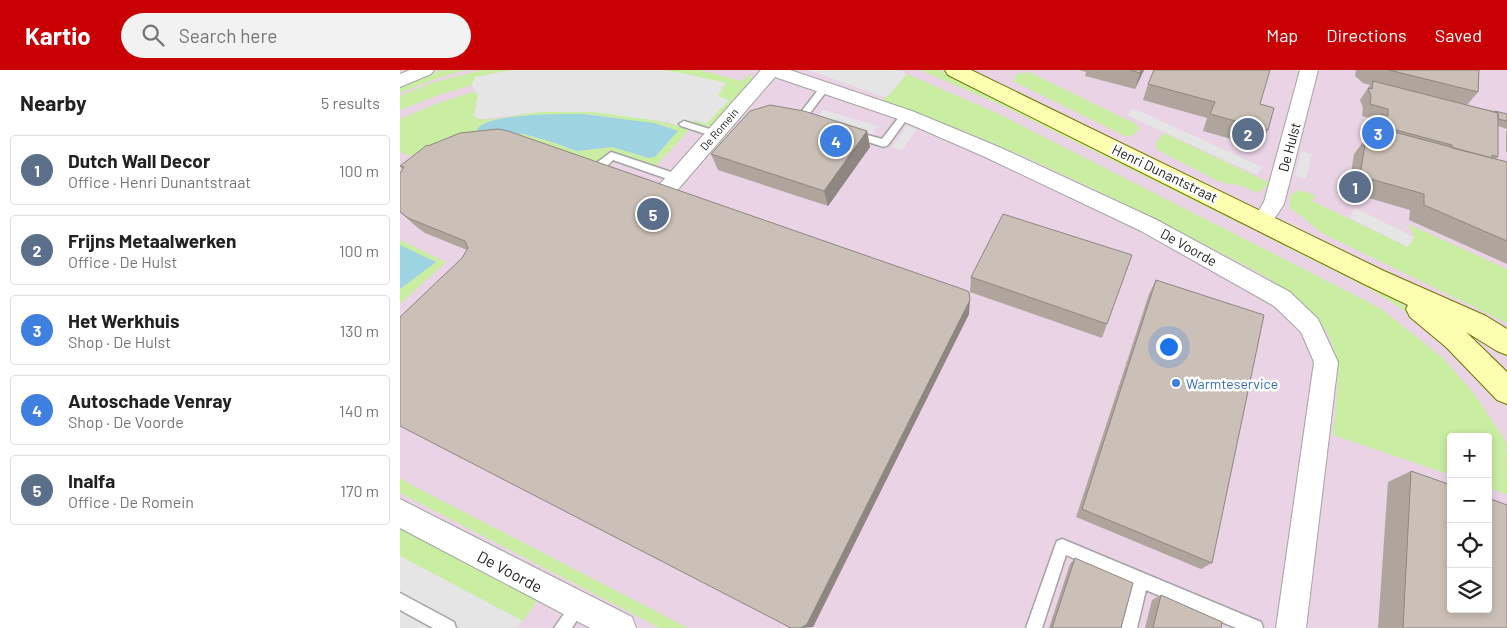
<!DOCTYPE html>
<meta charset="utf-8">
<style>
body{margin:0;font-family:Barlow,sans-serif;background:#f2f2f2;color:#222}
.controls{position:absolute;right:15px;bottom:15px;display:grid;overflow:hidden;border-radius:5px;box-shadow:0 2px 8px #0003}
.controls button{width:45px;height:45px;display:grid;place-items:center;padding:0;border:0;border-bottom:1px solid #e0e0e0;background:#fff;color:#222;font:25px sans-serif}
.you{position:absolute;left:768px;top:276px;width:18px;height:18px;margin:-12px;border:4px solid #fff;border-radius:50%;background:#1a73e8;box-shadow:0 0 0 8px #1a73e833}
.badge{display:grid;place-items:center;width:32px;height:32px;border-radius:50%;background:#c90004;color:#fff;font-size:16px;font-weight:700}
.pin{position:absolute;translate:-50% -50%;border:2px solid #fff;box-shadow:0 1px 5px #0006}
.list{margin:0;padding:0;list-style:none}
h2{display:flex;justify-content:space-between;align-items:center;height:65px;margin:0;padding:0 20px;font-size:21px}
h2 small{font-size:16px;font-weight:400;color:#767676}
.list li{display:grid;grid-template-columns:32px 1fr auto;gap:15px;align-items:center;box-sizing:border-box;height:70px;margin:0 10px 10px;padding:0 10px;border:1px solid #e0e0e0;border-radius:5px}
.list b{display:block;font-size:19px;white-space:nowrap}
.list p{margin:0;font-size:16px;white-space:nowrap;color:#767676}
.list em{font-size:16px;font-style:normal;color:#767676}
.icon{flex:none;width:28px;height:28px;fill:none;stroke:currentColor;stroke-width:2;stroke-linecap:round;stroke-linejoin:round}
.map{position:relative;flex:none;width:1107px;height:558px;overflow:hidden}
header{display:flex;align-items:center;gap:30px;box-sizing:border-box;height:70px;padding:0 25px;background:#c90004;color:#fff}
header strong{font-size:24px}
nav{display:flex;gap:28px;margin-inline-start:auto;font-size:18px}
.search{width:350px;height:45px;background:#f2f2f2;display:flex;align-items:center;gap:12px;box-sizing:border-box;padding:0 18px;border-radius:28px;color:#767676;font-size:19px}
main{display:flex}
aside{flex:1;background:#fff}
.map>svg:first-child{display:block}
</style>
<header>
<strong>Kartio</strong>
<div class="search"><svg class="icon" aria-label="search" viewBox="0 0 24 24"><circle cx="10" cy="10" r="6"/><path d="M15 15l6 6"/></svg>Search here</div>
<nav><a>Map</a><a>Directions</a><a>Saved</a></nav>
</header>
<main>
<aside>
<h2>Nearby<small>5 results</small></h2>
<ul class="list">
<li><span class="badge" style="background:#5c6f8a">1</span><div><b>Dutch Wall Decor</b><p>Office · Henri Dunantstraat</p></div><em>100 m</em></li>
<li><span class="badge" style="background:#5c6f8a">2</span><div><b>Frijns Metaalwerken</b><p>Office · De Hulst</p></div><em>100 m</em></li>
<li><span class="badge" style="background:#3f7fe0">3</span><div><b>Het Werkhuis</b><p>Shop · De Hulst</p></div><em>130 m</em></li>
<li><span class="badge" style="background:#3f7fe0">4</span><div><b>Autoschade Venray</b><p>Shop · De Voorde</p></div><em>140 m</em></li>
<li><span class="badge" style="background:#5c6f8a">5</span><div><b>Inalfa</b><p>Office · De Romein</p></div><em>170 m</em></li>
</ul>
</aside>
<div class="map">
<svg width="1107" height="558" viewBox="0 0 1107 558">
<rect width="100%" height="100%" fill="#efeae1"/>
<path fill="#e9d3e5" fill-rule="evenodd" d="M0 0H1107V558H0ZM1051 367H1088V539H1051Z"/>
<path fill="#c9eea2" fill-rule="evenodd" d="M42 0H66L32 10 0 23V15Z
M83 0H112L75 7 72 15 39 25 0 40V26L31 13Z
M263 0H300L342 11 350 4 353 10 311 59 293 52 328 31 317 27 326 13Z
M520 0H539L851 155 845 156 601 35Z
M619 2 622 4 629 2 736 54 740 59 731 66H725L613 11Z
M507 4 599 44 980 238 1042 287 1073 322 1106 371 1107 424 1088 418V367H1051V405L933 365C936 332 944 295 928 264 903 218 839 193 794 169 726 134 656 100 586 70 552 56 517 44 483 31L484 27 488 26Z
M73 22 78 24 74 45 78 49C98 51 120 43 140 42 188 39 243 43 289 60L256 96 210 80 188 100 18 88 0 82V49L38 33ZM183 44 210 47 270 57 249 88 212 77 177 81 149 71 124 64H107L78 58C95 43 159 45 183 44Z
M764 63 870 113 858 123 842 116 820 112 756 79V72Z
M899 120 916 125 912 131 1008 177 1014 167 1008 154 1107 199V253L920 162 903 147 890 138V126Z
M863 161 976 218 1010 239 1011 245 970 219 863 165Z
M0 170 46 192 0 234V219L36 192 2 177 0 175Z
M0 408 8 413 288 558H260L0 423Z
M0 457 137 531 123 551 0 486Z"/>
<path fill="#e5e5e5" d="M112 0H262L282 3 326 13 318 26 329 30 306 54 294 50 286 59 268 52 193 42H140L82 49 76 48 74 45 78 24 75 22 72 15 75 7Z
M408 0H500L507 4 488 26 484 27Z
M733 38 862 97 857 105 727 45Z
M423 40 478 56 472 64 417 47Z
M507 56 517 59 502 80 492 77Z
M901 81 912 84 906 109 895 106Z
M955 138 1014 167 1008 177 949 148Z
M0 486 123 551 116 558H0Z"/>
<path fill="#9ed3e1" d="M183 44 254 53 278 61 255 87 249 88 212 77 177 81 149 71 124 64 80 63 77 60C84 43 165 44 183 44Z
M0 175 36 192 0 219Z"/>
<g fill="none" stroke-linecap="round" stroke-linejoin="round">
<g stroke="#a4a4a4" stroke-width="3">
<path id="service" d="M424 15 429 18 407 47 413 49V53L410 54 398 50V46L421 16Z
M505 42 510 45 488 75 484 77 449 66 448 64 453 61 482 69 502 43Z
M284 51 319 62 320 64 315 67 281 56 279 54Z
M211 82 280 105 281 108 276 112 213 90 203 100H195L194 97 195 94Z
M662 469 861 552 863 558H836L746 520 737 558H721L732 514 666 485 642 558H626L655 476 657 471Z
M0 523 54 552 56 558H33L0 540Z
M178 528 183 531 186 536 172 558H154L173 531Z"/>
</g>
<g stroke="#a4a4a4" stroke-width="2">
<path id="minor" d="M10 0H34L31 4 0 17V4Z
M361 0H390L512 41 599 77 755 149 890 222 918 249 938 292 906 558H876L914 292 901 262 874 236 741 161 585 87 498 49 375 7 274 124 267 126 260 124 257 119 260 114Z
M900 0H918L884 134 869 157 862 159 855 157 852 151 864 132Z
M0 429 232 547 236 558H190L0 458Z"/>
</g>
<g stroke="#6d7700" stroke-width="2">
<path id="secondary" d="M545 0H571L984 201 1086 246 1107 259V285L1097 281 1066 262 1107 302V334L1097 330 1046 277 1010 247 1006 239 1008 235 966 215 548 5Z"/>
</g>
<use href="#service" fill="#fff" fill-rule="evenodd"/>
<use href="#minor" fill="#fff" fill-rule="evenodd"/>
<use href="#secondary" fill="#fcffb0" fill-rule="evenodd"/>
</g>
<path fill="#afa59d" d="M679 0H744L735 19 685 6 686 2Z
M956 0H1079L1078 22 1067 35 1107 44V59L1098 56V87L1096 89 1107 92V194L1009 150 1010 140 948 122 954 84 966 68 975 70 977 68 972 67 974 56 978 50 962 46 963 38 960 30 970 15 963 13 955 6Z
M748 14 860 34 868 60 859 77 803 61 807 48 743 30Z
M1107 60V82H1106V61Z
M467 61 470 77 428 136 318 100 311 84Z
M28 76 569 244 413 557 62 188 67 180 25 163 18 158 0 142 2 99 0 96Z
M571 207 707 254 702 268 570 222Z
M756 210 812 493 801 499 676 447 749 224Z
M1011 401 1107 558H978L988 412Z
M675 488 721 558H649L670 494Z
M761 525 821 558H745L752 530Z"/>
<path fill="#8e8680" d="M741 0H744L735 19 740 3Z
M467 61 470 77 428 136 424 121Z
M570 230 569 244 413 557 401 558Z"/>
<path fill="#cbc0b7" stroke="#8e8680" d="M730 0H741L740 3Z
M754 0H870L860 34 874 38 868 60 810 44 815 32 748 14Z
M989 0H1079L1078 22Z
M973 11 1098 43V87L1092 85V88L1052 78V75L981 56 982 44 988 46V39L970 34 971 26 968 18 972 19Z
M370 35 404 41 467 61 424 121 311 84 350 41Z
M1095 41 1107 44V51L1098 49V43L1095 42Z
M98 59 108 61 565 220 569 222 570 230 407 554 401 558H391L0 356V247L62 188 68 178 65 171 8 148 0 142V103L4 97 0 96 27 75 28 76 60 63Z
M983 59 1107 92V171L1024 135V124L960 106 966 68 982 72Z
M603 144 732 185 707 254 571 207Z
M756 210 864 245 812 493 682 439Z
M1011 401 1051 415V539H1088V428L1107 435V558H1003Z
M675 488 733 513 721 558H652Z
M761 525 822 552 821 558H753Z"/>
<circle fill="#3f7fe0" stroke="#fff" stroke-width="2" cx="776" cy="313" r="5"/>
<g text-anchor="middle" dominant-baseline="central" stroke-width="5" stroke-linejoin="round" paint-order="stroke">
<g font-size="11" fill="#1d1d1d" stroke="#fff">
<text transform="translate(319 59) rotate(-49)">De Romein</text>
</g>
<g font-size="14" fill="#1d1d1d" stroke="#fff">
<text transform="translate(889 77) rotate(-75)">De Hulst</text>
<text transform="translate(765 103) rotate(26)">Henri Dunantstraat</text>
<text transform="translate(789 177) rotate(29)">De Voorde</text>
</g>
<g font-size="14" fill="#366cbe" stroke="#fff" text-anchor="start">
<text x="786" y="313">Warmteservice</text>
</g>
<g font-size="16" fill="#1d1d1d" stroke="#fff">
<text transform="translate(110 501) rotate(28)">De Voorde</text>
</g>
</g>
</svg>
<div class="controls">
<button>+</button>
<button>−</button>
<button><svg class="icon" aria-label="locate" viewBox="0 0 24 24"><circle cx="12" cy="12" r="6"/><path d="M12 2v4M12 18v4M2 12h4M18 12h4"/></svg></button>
<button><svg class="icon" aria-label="layers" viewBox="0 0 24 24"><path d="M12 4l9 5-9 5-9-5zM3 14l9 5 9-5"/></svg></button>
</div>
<div class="you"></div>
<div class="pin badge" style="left:955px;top:117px;background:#5c6f8a">1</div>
<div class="pin badge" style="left:848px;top:64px;background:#5c6f8a">2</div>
<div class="pin badge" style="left:978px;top:63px;background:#3f7fe0">3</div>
<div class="pin badge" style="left:436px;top:71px;background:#3f7fe0">4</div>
<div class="pin badge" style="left:253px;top:144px;background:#5c6f8a">5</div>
</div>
</main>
